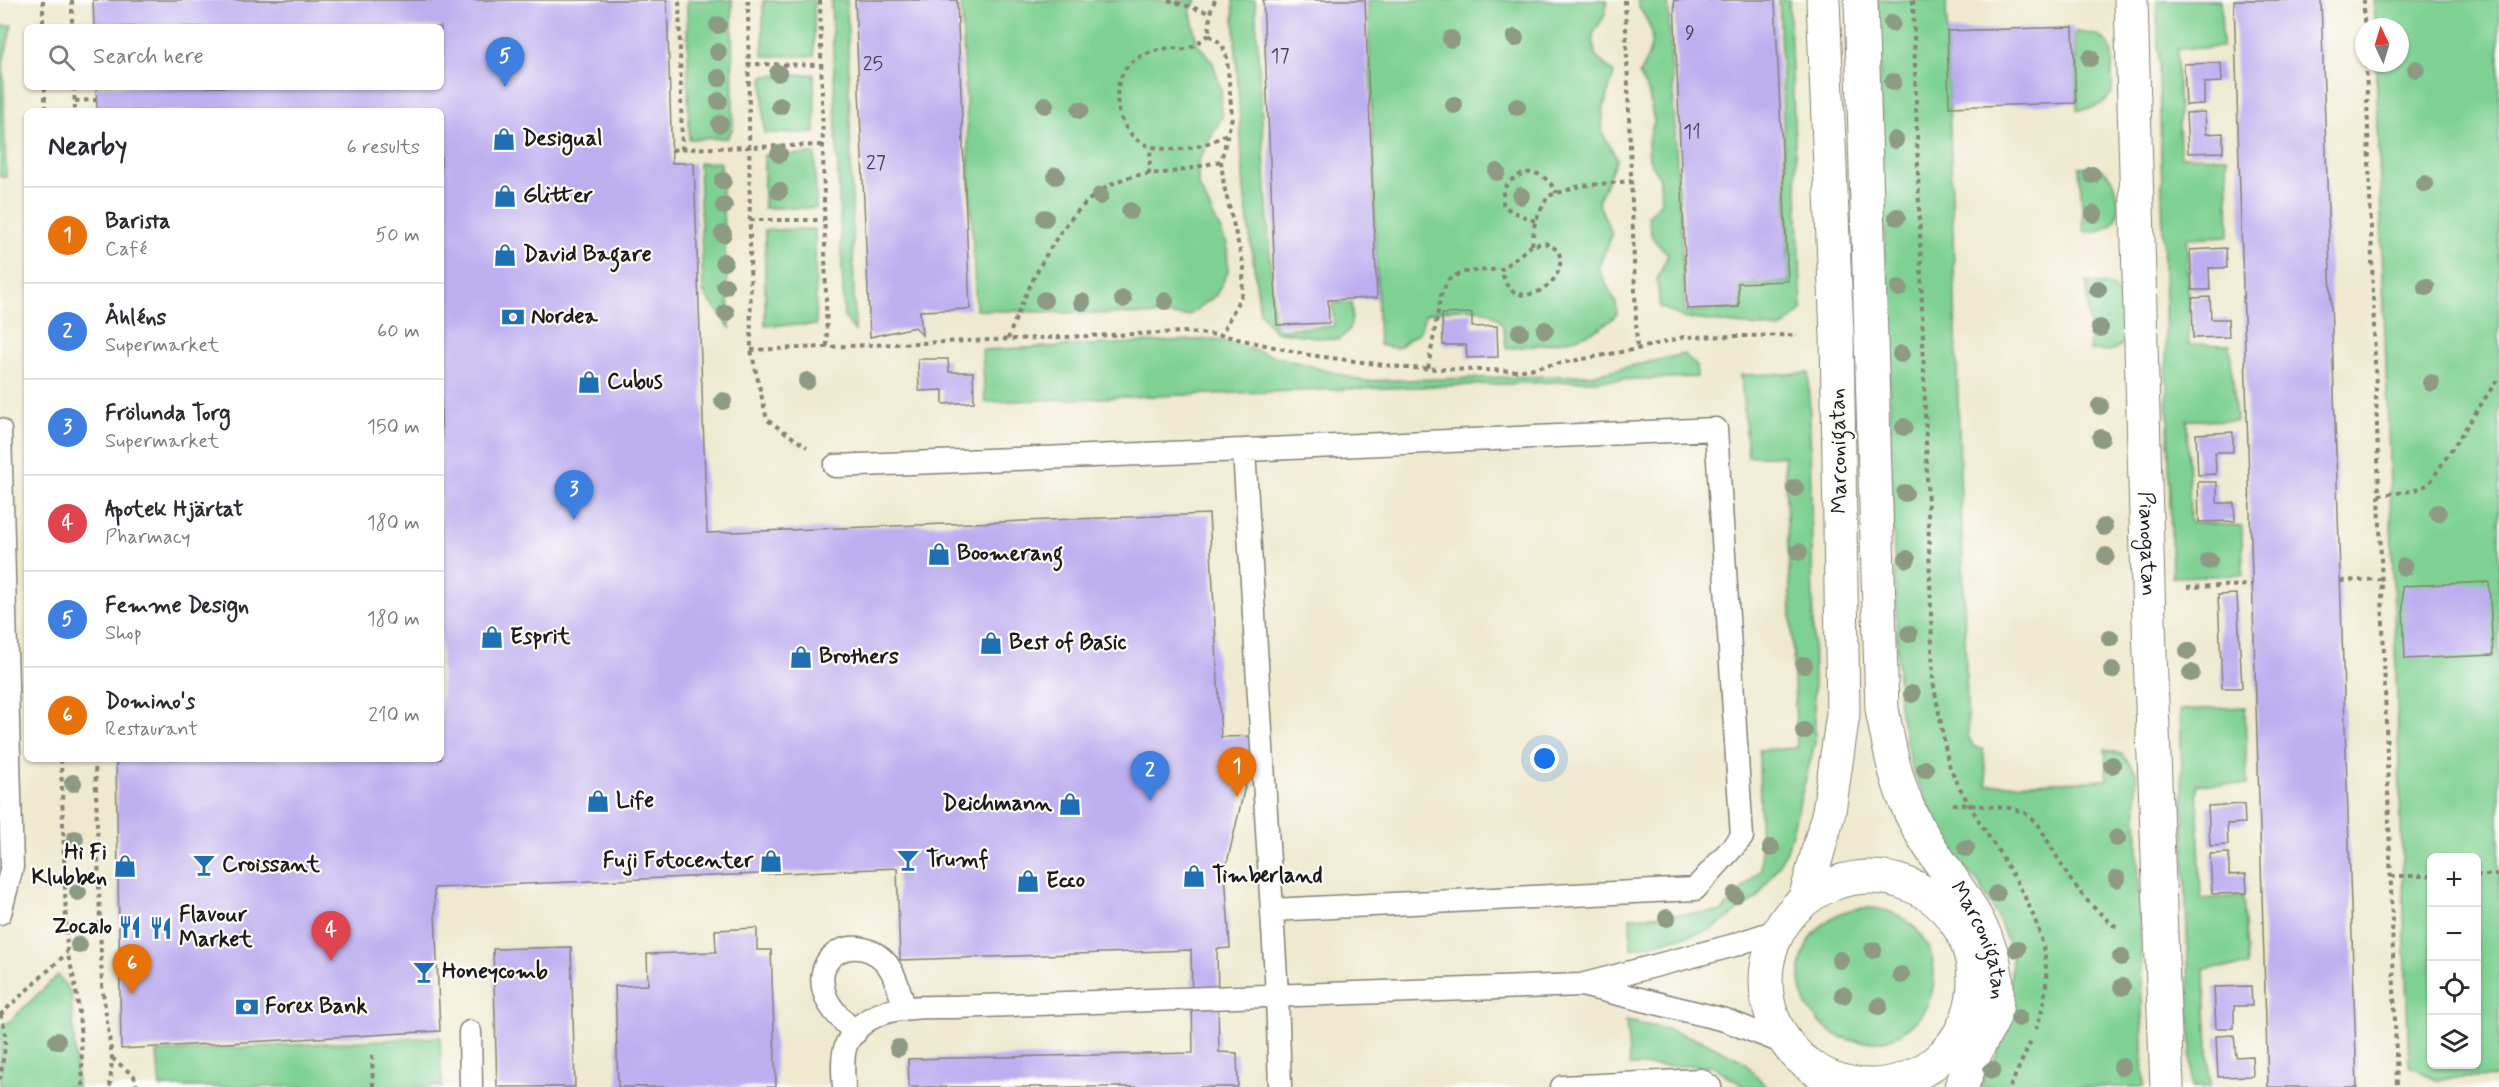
<!DOCTYPE html>
<meta charset="utf-8">
<style>
body{margin:0;font-family:Mynerve,sans-serif;background:#f2f2f3;color:#2b2b33}
.controls{position:absolute;right:18px;bottom:18px;display:grid;overflow:hidden;border-radius:9px;box-shadow:0 2px 4px #0004}
.controls button{width:54px;height:54px;display:grid;place-items:center;padding:0;border:0;border-bottom:2px solid #e1e1e2;background:#fff;color:#2b2b33;font:30px sans-serif}
.compass{position:absolute;left:2355px;top:18px;width:54px;height:54px;border-radius:50%;background:#fff;box-shadow:0 2px 4px #0004;rotate:356deg}
.you{position:absolute;left:1545px;top:759px;width:21px;height:21px;margin:-15px;border:4px solid #fff;border-radius:50%;background:#1a73e8;box-shadow:0 0 0 9px #1a73e833}
.badge{display:grid;place-items:center;width:39px;height:39px;border-radius:50%;background:#1f6fb2;color:#fff;font-size:20px;font-weight:700}
.pin{position:absolute;translate:-50% -50px;filter:drop-shadow(0 2px 3px #0008)}
.pin::after{content:'';position:absolute;top:32px;width:21px;height:18px;background:inherit;clip-path:polygon(0 0,100% 0,50% 100%)}
.list{margin:0;padding:0;list-style:none}
h2{display:flex;justify-content:space-between;align-items:center;height:78px;margin:0;padding:0 24px;font-size:26px}
h2 small{font-size:20px;font-weight:400;color:#7c7c81}
.list li{display:grid;grid-template-columns:39px 1fr auto;gap:18px;align-items:center;box-sizing:border-box;height:96px;padding:0 24px;border-top:2px solid #e1e1e2}
.list b{display:block;font-size:22px;white-space:nowrap}
.list p{margin:0;font-size:20px;white-space:nowrap;color:#7c7c81}
.list em{font-size:20px;font-style:normal;color:#7c7c81}
.icon{flex:none;width:33px;height:33px;fill:none;stroke:currentColor;stroke-width:2;stroke-linecap:round;stroke-linejoin:round}
.map{position:relative;flex:none;width:2499px;height:1087px;overflow:hidden}
.search{position:absolute;background:#fff;box-shadow:0 2px 4px #0004;left:24px;top:24px;width:420px;height:66px;display:flex;align-items:center;gap:15px;box-sizing:border-box;padding:0 21px;border-radius:9px;color:#7c7c81;font-size:22px}
.panel{position:absolute;background:#fff;box-shadow:0 2px 4px #0004;left:24px;top:108px;width:420px;height:654px;border-radius:9px}
.map>svg:first-child{display:block}
</style>
<div class="map">
<svg width="2499" height="1087" viewBox="0 0 2499 1087">
<rect width="100%" height="100%" fill="#fdfcf7"/>
<filter id="ink" filterUnits="userSpaceOnUse"><feTurbulence type="fractalNoise" baseFrequency=".0167" numOctaves="2"/><feDisplacementMap in="SourceGraphic" scale="12" xChannelSelector="R" yChannelSelector="G"/><feConvolveMatrix kernelMatrix="1 2 1 2 8 2 1 2 1" color-interpolation-filters="sRGB"/></filter>
<filter id="wash" filterUnits="userSpaceOnUse"><feTurbulence type="fractalNoise" baseFrequency=".008" numOctaves="4" result="noise"/><feDisplacementMap in="SourceGraphic" scale="24" xChannelSelector="R" yChannelSelector="G"/><feGaussianBlur stdDeviation="1.35" result="paint"/><feColorMatrix in="noise" values="0 0 0 0 0 0 0 0 0 0 0 0 0 0 0 0 0 1.4 0 .05"/><feComposite in="paint" operator="in"/></filter>
<g filter="url(#wash)">
<rect width="100%" height="100%" fill="#eee9cf"/>
<path fill="#7fd193" stroke="#4e7658" stroke-width="1.5" fill-rule="evenodd" d="M687 0H732L733 128 727 138 689 139Z
M814 0V56H763V1Z
M831 0H847L855 331 844 317Z
M961 0H1197L1190 9 1197 43 1213 63 1221 89 1222 117 1198 162V184L1227 244 1228 272 1216 295 1188 316 976 310Z
M1233 0H1255L1274 325 1279 329 1334 326 1332 303 1352 302C1352 321 1354 329 1338 340L1274 331 1260 312 1244 190Z
M1368 0H1607L1605 15 1593 34 1595 56 1614 73 1603 110 1602 133 1617 158 1598 202 1612 235 1598 268 1616 303 1617 314C1590 344 1544 343 1506 349 1505 341 1505 327 1500 321 1485 301 1446 310 1426 314L1419 332 1397 348 1379 345Z
M1637 0H1668L1685 311 1741 309 1740 285 1789 282 1779 0H1789L1802 311 1780 329 1684 318 1660 307 1657 280 1668 254 1652 238 1648 216 1661 202 1660 179 1649 159 1648 141 1654 122 1649 94 1639 74C1647 61 1655 42 1650 27 1646 16 1640 12 1637 0Z
M1877 0H1946L1968 736 1974 747 1983 749 1987 785 2107 780 2105 749 2123 755 2136 772 2144 1087H1979L1997 1054 2009 1016 2012 954 1999 920 1980 885 1955 856 1937 825 1911 767 1899 707Z
M2157 0H2221L2222 47 2177 49 2180 156 2227 157 2229 236 2187 238 2189 344 2230 345 2236 421 2187 420 2190 522 2242 526 2243 575 2172 577Z
M2374 0H2499V1077L2436 1079 2409 1066 2376 63H2400V27H2375ZM2432 858H2476V1064H2432Z
M12 25 3 63 6 177H0V31L1 26Z
M2075 32C2122 35 2111 54 2112 93 2102 106 2094 109 2077 110Z
M814 74 815 133H764L763 76Z
M815 154 816 208H764V155Z
M720 162 730 328 703 292 699 163Z
M2092 166C2110 171 2116 180 2118 199 2120 225 2108 232 2084 232L2079 167Z
M815 229 816 325H765V230Z
M2087 282C2096 283 2108 283 2115 290 2124 299 2131 332 2122 344 2115 353 2100 351 2090 351Z
M1215 339 1363 381 1591 375 1684 354 1696 365 1697 377 985 402 982 350Z
M1809 373 1815 743 1787 851 1757 899 1710 930 1631 949 1630 917 1721 912 1761 869 1759 750 1797 748 1784 456H1748L1741 375Z
M2245 707 2247 785 2197 784 2201 899 2243 896 2248 966 2204 969 2210 1087H2192L2180 710Z
M1800 975a67 67 0 1 1 134 0a67 67 0 1 1-134 0Z
M58 975 71 993 77 1087H0V1027L9 1022Z
M1626 1021 1667 1029 1705 1042 1745 1062 1766 1087H1745L1713 1066H1630Z
M440 1037 442 1087H160L157 1052Z"/>
<g id="blocks">
<path fill="#bdaef0" d="M93 0H667L672 163H694L707 533 1209 514 1221 737 1257 736 1225 871 1230 948 1217 949 1219 1052 1237 1053 1238 1087H909L908 1059 1193 1053 1191 950 900 960 897 868 434 888 440 1031 121 1049 116 759H441V111H97L96 87H441V27H94Z
M855 0H957L970 309 920 311 922 335 915 327 870 337Z
M1263 0H1365L1377 298 1328 300 1329 323 1277 325Z
M1674 0H1775L1788 281 1738 283 1739 307 1687 309Z
M2234 0H2321L2357 1087H2268Z
M2073 27 2076 103 1949 107 1947 31Z
M2221 63 2222 82 2204 83V104L2186 105 2184 64Z
M2205 112 2206 134 2223 133V152L2188 153 2186 113Z
M2226 248 2227 268H2209L2210 290H2192L2190 250Z
M2210 297 2211 319H2228L2229 337 2193 338 2192 298Z
M1472 313V327L1497 326 1498 357 1467 358 1466 345H1443L1442 314Z
M918 359H948L949 372H973L974 402 943 404V390L919 391Z
M2233 432V452H2215L2216 474 2198 475 2196 434Z
M2198 482H2217V503H2234L2235 521 2199 522Z
M2489 582 2493 655 2405 659 2402 586Z
M2237 594 2242 688H2222L2218 595Z
M2244 804 2245 823 2227 824 2228 845 2210 846 2208 806Z
M2229 853V875L2246 874 2247 893 2212 894 2210 854Z
M757 928V950H771L776 1087H618L615 986 648 985 647 954 716 952 715 930Z
M571 947 575 1087H497L493 949Z
M2251 986 2252 1006H2234V1028H2216L2214 987Z
M2234 1035 2236 1057 2252 1056 2253 1076 2218 1077 2216 1036Z"/>
</g>
</g>
<g filter="url(#ink)">
<use href="#blocks" fill-opacity="0" stroke="#858276" stroke-width="1.5"/>
<g fill="none" stroke-linecap="round" stroke-linejoin="round">
<g stroke="#858276" stroke-width="25">
<path id="service" d="M0 430 12 867 0 913
M1244 450 1716 429 1742 837 1695 889 1272 910
M835 466 1244 450 1277 994 1280 1087
M1582 985 1725 1020 1787 1044
M470 1032 471 1087
M855 1033C846 1023 831 1011 826 997 808 952 860 931 887 964 896 976 900 992 904 1007
M844 1087C843 1073 841 1053 848 1041 869 1003 919 1007 954 1007L1581 985 1731 946 1779 930
M1562 1087 1701 1080 1710 1087"/>
</g>
<g stroke="#858276" stroke-width="35">
<g id="minor">
<path id="s1" d="M2131 0 2150 654 2167 1087"/>
</g>
</g>
<g stroke="#858276" stroke-width="35">
<g id="tertiary">
<path id="s2" d="M1861 0 1882 709C1888 741 1894 775 1907 805 1936 874 2008 927 1996 1009 1994 1022 1985 1033 1979 1045 1972 1059 1967 1073 1961 1087"/>
<circle cx="1870" cy="981" r="104"/>
<path d="M1805 899 1829 811 1843 714 1837 335 1823 0"/>
</g>
</g>
<path stroke="#858276" stroke-width="4" stroke-dasharray="4.5 4.5" stroke-linecap="butt" d="M43 0V27
M72 0V27
M748 0 751 350 767 420 807 447
M820 0 827 347
M1168 0 1210 13
M1215 0 1210 13 1209 35 1222 44 1227 58 1232 117 1221 161 1224 186 1244 267 1242 294 1221 335
M1625 0 1637 349
M1913 0 1933 681 1948 762C1984 852 2077 923 2036 1029
M2364 0V27
M1209 35C1202 39 1193 48 1185 49 1181 50 1176 48 1171 48 1157 49 1134 56 1126 68 1107 94 1120 140 1153 147 1179 153 1206 147 1228 133
M2366 63 2397 1087
M747 64 820 65
M45 87V111
M74 87 75 111
M75 101 96 100
M682 149 822 145
M672 150 682 149 679 0
M1149 174 1151 147
M750 220H823
M1535 221 1511 211 1503 205V189C1522 166 1542 167 1557 193
M1532 245 1535 221 1548 196 1580 186 1631 181
M1008 339C1028 284 1068 193 1130 177 1144 173 1158 174 1171 172 1188 170 1204 165 1221 161
M751 350 1183 332 1221 335 1309 355 1407 368 1518 371 1637 349 1684 337 1797 335
M1428 368 1441 295 1449 279 1463 272 1502 269 1532 245 1545 243 1558 250C1573 287 1506 319 1502 269
M2379 495 2413 491 2429 484 2499 377
M2341 581 2382 579
M2187 587 2253 585
M61 759 67 953C81 996 81 1042 83 1087
M95 759 102 985 112 1058 110 1087
M1953 804 2011 808 2025 813 2038 824 2069 878 2091 905 2113 925 2119 927
M2476 875H2499
M2391 876H2432
M0 1014C10 1037 3 1056 0 1079
M0 1015 67 953
M372 1055 373 1087
M112 1058 134 1076 137 1087
M2010 1087 2031 1041"/>
<use href="#service" stroke="#fff" stroke-width="22"/>
<use href="#minor" stroke="#fff" stroke-width="33"/>
<use href="#tertiary" stroke="#fff" stroke-width="33"/>
</g>
<g fill="#8e9b84">
<circle cx="1892" cy="23" r="9"/>
<circle cx="718" cy="25" r="9"/>
<circle cx="1515" cy="38" r="9"/>
<circle cx="1451" cy="39" r="9"/>
<circle cx="718" cy="52" r="9"/>
<circle cx="2090" cy="58" r="9"/>
<circle cx="2416" cy="69" r="9"/>
<circle cx="778" cy="73" r="9"/>
<circle cx="719" cy="78" r="9"/>
<circle cx="1893" cy="82" r="9"/>
<circle cx="719" cy="101" r="9"/>
<circle cx="1045" cy="105" r="9"/>
<circle cx="1454" cy="105" r="9"/>
<circle cx="780" cy="106" r="9"/>
<circle cx="1517" cy="107" r="9"/>
<circle cx="1080" cy="110" r="9"/>
<circle cx="720" cy="124" r="9"/>
<circle cx="1895" cy="140" r="9"/>
<circle cx="779" cy="154" r="9"/>
<circle cx="1497" cy="172" r="9"/>
<circle cx="2092" cy="175" r="9"/>
<circle cx="1056" cy="176" r="9"/>
<circle cx="723" cy="181" r="9"/>
<circle cx="2425" cy="184" r="9"/>
<circle cx="779" cy="191" r="9"/>
<circle cx="1100" cy="196" r="9"/>
<circle cx="1521" cy="196" r="9"/>
<circle cx="724" cy="206" r="9"/>
<circle cx="1130" cy="211" r="9"/>
<circle cx="2094" cy="214" r="9"/>
<circle cx="1897" cy="217" r="9"/>
<circle cx="1045" cy="218" r="9"/>
<circle cx="723" cy="234" r="9"/>
<circle cx="724" cy="262" r="9"/>
<circle cx="725" cy="286" r="9"/>
<circle cx="2426" cy="287" r="9"/>
<circle cx="1899" cy="288" r="9"/>
<circle cx="2098" cy="289" r="9"/>
<circle cx="1123" cy="299" r="9"/>
<circle cx="1044" cy="300" r="9"/>
<circle cx="1165" cy="301" r="9"/>
<circle cx="1082" cy="302" r="9"/>
<circle cx="726" cy="313" r="9"/>
<circle cx="2100" cy="328" r="9"/>
<circle cx="1545" cy="330" r="9"/>
<circle cx="1520" cy="332" r="9"/>
<circle cx="1901" cy="354" r="9"/>
<circle cx="807" cy="381" r="9"/>
<circle cx="2431" cy="383" r="9"/>
<circle cx="723" cy="401" r="9"/>
<circle cx="2100" cy="406" r="9"/>
<circle cx="1904" cy="427" r="9"/>
<circle cx="2101" cy="438" r="9"/>
<circle cx="1795" cy="488" r="9"/>
<circle cx="1905" cy="493" r="9"/>
<circle cx="2438" cy="513" r="9"/>
<circle cx="2104" cy="527" r="9"/>
<circle cx="1799" cy="552" r="9"/>
<circle cx="2106" cy="556" r="9"/>
<circle cx="1907" cy="559" r="9"/>
<circle cx="2209" cy="561" r="9"/>
<circle cx="2404" cy="567" r="9"/>
<circle cx="1909" cy="634" r="9"/>
<circle cx="2110" cy="638" r="9"/>
<circle cx="2188" cy="651" r="9"/>
<circle cx="1804" cy="665" r="9"/>
<circle cx="2112" cy="670" r="9"/>
<circle cx="2191" cy="673" r="9"/>
<circle cx="1912" cy="694" r="9"/>
<circle cx="1804" cy="731" r="9"/>
<circle cx="2112" cy="765" r="9"/>
<circle cx="1925" cy="769" r="9"/>
<circle cx="73" cy="783" r="9"/>
<circle cx="2117" cy="838" r="9"/>
<circle cx="75" cy="839" r="9"/>
<circle cx="1771" cy="848" r="9"/>
<circle cx="1966" cy="848" r="9"/>
<circle cx="2117" cy="879" r="9"/>
<circle cx="78" cy="892" r="9"/>
<circle cx="1996" cy="894" r="9"/>
<circle cx="1735" cy="895" r="9"/>
<circle cx="1667" cy="918" r="9"/>
<circle cx="79" cy="945" r="9"/>
<circle cx="2017" cy="949" r="9"/>
<circle cx="1873" cy="950" r="9"/>
<circle cx="2121" cy="957" r="9"/>
<circle cx="1840" cy="960" r="9"/>
<circle cx="1901" cy="975" r="9"/>
<circle cx="2122" cy="987" r="9"/>
<circle cx="1843" cy="995" r="9"/>
<circle cx="1879" cy="1006" r="9"/>
<circle cx="2019" cy="1018" r="9"/>
<circle cx="57" cy="1041" r="9"/>
<circle cx="898" cy="1048" r="9"/>
<circle cx="2122" cy="1067" r="9"/>
<circle cx="1992" cy="1070" r="9"/>
</g>
</g>
<defs>
<g id="shop-bare" transform="scale(1.8)"><path d="M-5-2.5h2.3a2.7 3.5 0 0 1 5.4 0H5L5.5 6h-11ZM-1.5-2.5h3a1.5 2.3 0 0 0-3 0Z" fill="#1f6fb2" stroke="#fdfcf7" stroke-width="2.5" paint-order="stroke"/></g>
<g id="bank-bare" transform="scale(1.8)"><path d="M-6-4H6V4H-6ZM0-2.3a2.3 2.3 0 1 0 0 4.6a2.3 2.3 0 1 0 0-4.6Z" fill="#1f6fb2" stroke="#fdfcf7" stroke-width="2.5" paint-order="stroke"/></g>
<g id="bar-bare" transform="scale(1.8)"><path d="M-6-5H6L.8 .8V4.5H3.5V6h-7V4.5H-.8V.8Z" fill="#1f6fb2" stroke="#fdfcf7" stroke-width="2.5" paint-order="stroke"/></g>
<g id="restaurant-bare" transform="scale(1.8)"><path d="M-5-6h1v4h1v-4h1v4h1v-4h1v5L-1.5 .5V6h-2V.5L-5-1ZM5-6V6H3V1.5H1.5Q1.5-4 5-6Z" fill="#1f6fb2" stroke="#fdfcf7" stroke-width="2.5" paint-order="stroke"/></g>
</defs>
<g fill-rule="evenodd">
<use href="#shop-bare" x="504" y="139"/>
<use href="#shop-bare" x="505" y="196"/>
<use href="#shop-bare" x="505" y="255"/>
<use href="#bank-bare" x="513" y="317"/>
<use href="#shop-bare" x="589" y="382"/>
<use href="#shop-bare" x="939" y="554"/>
<use href="#shop-bare" x="492" y="637"/>
<use href="#shop-bare" x="991" y="643"/>
<use href="#shop-bare" x="801" y="657"/>
<use href="#shop-bare" x="598" y="801"/>
<use href="#shop-bare" x="1070" y="804"/>
<use href="#bar-bare" x="908" y="860"/>
<use href="#shop-bare" x="771" y="861"/>
<use href="#bar-bare" x="204" y="865"/>
<use href="#shop-bare" x="125" y="866"/>
<use href="#shop-bare" x="1194" y="876"/>
<use href="#shop-bare" x="1028" y="881"/>
<use href="#restaurant-bare" x="130" y="927"/>
<use href="#restaurant-bare" x="161" y="928"/>
<use href="#bar-bare" x="424" y="972"/>
<use href="#bank-bare" x="247" y="1007"/>
</g>
<g text-anchor="middle" dominant-baseline="central" stroke-width="4.5" stroke-linejoin="round" paint-order="stroke">
<g font-size="20" fill="#444051">
<text x="1690" y="33">9</text>
<text x="1280" y="56">17</text>
<text x="873" y="64">25</text>
<text x="1692" y="132">11</text>
<text x="876" y="163">27</text>
</g>
<g font-size="22" font-weight="bold" fill="#1c1c1c" stroke="#fdfcf7" text-anchor="start">
<text x="522" y="139">Desigual</text>
<text x="523" y="196">Glitter</text>
<text x="523" y="255">David Bagare</text>
<text x="531" y="317">Nordea</text>
<text x="607" y="382">Cubus</text>
<text x="957" y="554">Boomerang</text>
<text x="510" y="637">Esprit</text>
<text x="1009" y="643">Best of Basic</text>
<text x="819" y="657">Brothers</text>
<text x="616" y="801">Life</text>
<text x="1052" y="804" text-anchor="end">Deichmann</text>
<text x="107" y="853" text-anchor="end">Hi Fi<tspan x="107" dy="25">Klubben</tspan></text>
<text x="926" y="860">Trumf</text>
<text x="753" y="861" text-anchor="end">Fuji Fotocenter</text>
<text x="222" y="865">Croissant</text>
<text x="1212" y="876">Timberland</text>
<text x="1046" y="881">Ecco</text>
<text x="179" y="915">Flavour<tspan x="179" dy="25">Market</tspan></text>
<text x="112" y="927" text-anchor="end">Zocalo</text>
<text x="442" y="972">Honeycomb</text>
<text x="265" y="1007">Forex Bank</text>
</g>
<g font-size="22" fill="#1c1c1c" stroke="#fdfcf7">
<text transform="translate(1839 451) rotate(-91)">Marconigatan</text>
<text stroke="none"><textPath href="#s1" startOffset="544">Pianogatan</textPath></text>
<text stroke="none"><textPath href="#s2" startOffset="964">Marconigatan</textPath></text>
</g>
</g>
</svg>
<div class="controls">
<button>+</button>
<button>−</button>
<button><svg class="icon" aria-label="locate" viewBox="0 0 24 24"><circle cx="12" cy="12" r="6"/><path d="M12 2v4M12 18v4M2 12h4M18 12h4"/></svg></button>
<button><svg class="icon" aria-label="layers" viewBox="0 0 24 24"><path d="M12 4l9 5-9 5-9-5zM3 14l9 5 9-5"/></svg></button>
</div>
<svg class="compass" viewBox="-18 -18 36 36"><path d="M0-13l5 13h-10z" fill="#e53935"/><path d="M0 13l5-13h-10z" fill="#7c7c81"/></svg>
<div class="you"></div>
<div class="pin badge" style="left:1237px;top:797px;background:#e8710a">1</div>
<div class="pin badge" style="left:1150px;top:801px;background:#3f7fe0">2</div>
<div class="pin badge" style="left:574px;top:520px;background:#3f7fe0">3</div>
<div class="pin badge" style="left:331px;top:961px;background:#e0444e">4</div>
<div class="pin badge" style="left:505px;top:87px;background:#3f7fe0">5</div>
<div class="pin badge" style="left:132px;top:994px;background:#e8710a">6</div>
<div class="search"><svg class="icon" aria-label="search" viewBox="0 0 24 24"><circle cx="10" cy="10" r="6"/><path d="M15 15l6 6"/></svg>Search here</div>
<section class="panel">
<h2>Nearby<small>6 results</small></h2>
<ul class="list">
<li><span class="badge" style="background:#e8710a">1</span><div><b>Barista</b><p>Café</p></div><em>50 m</em></li>
<li><span class="badge" style="background:#3f7fe0">2</span><div><b>Åhléns</b><p>Supermarket</p></div><em>60 m</em></li>
<li><span class="badge" style="background:#3f7fe0">3</span><div><b>Frölunda Torg</b><p>Supermarket</p></div><em>150 m</em></li>
<li><span class="badge" style="background:#e0444e">4</span><div><b>Apotek Hjärtat</b><p>Pharmacy</p></div><em>180 m</em></li>
<li><span class="badge" style="background:#3f7fe0">5</span><div><b>Femme Design</b><p>Shop</p></div><em>180 m</em></li>
<li><span class="badge" style="background:#e8710a">6</span><div><b>Domino's</b><p>Restaurant</p></div><em>210 m</em></li>
</ul>
</section>
</div>
